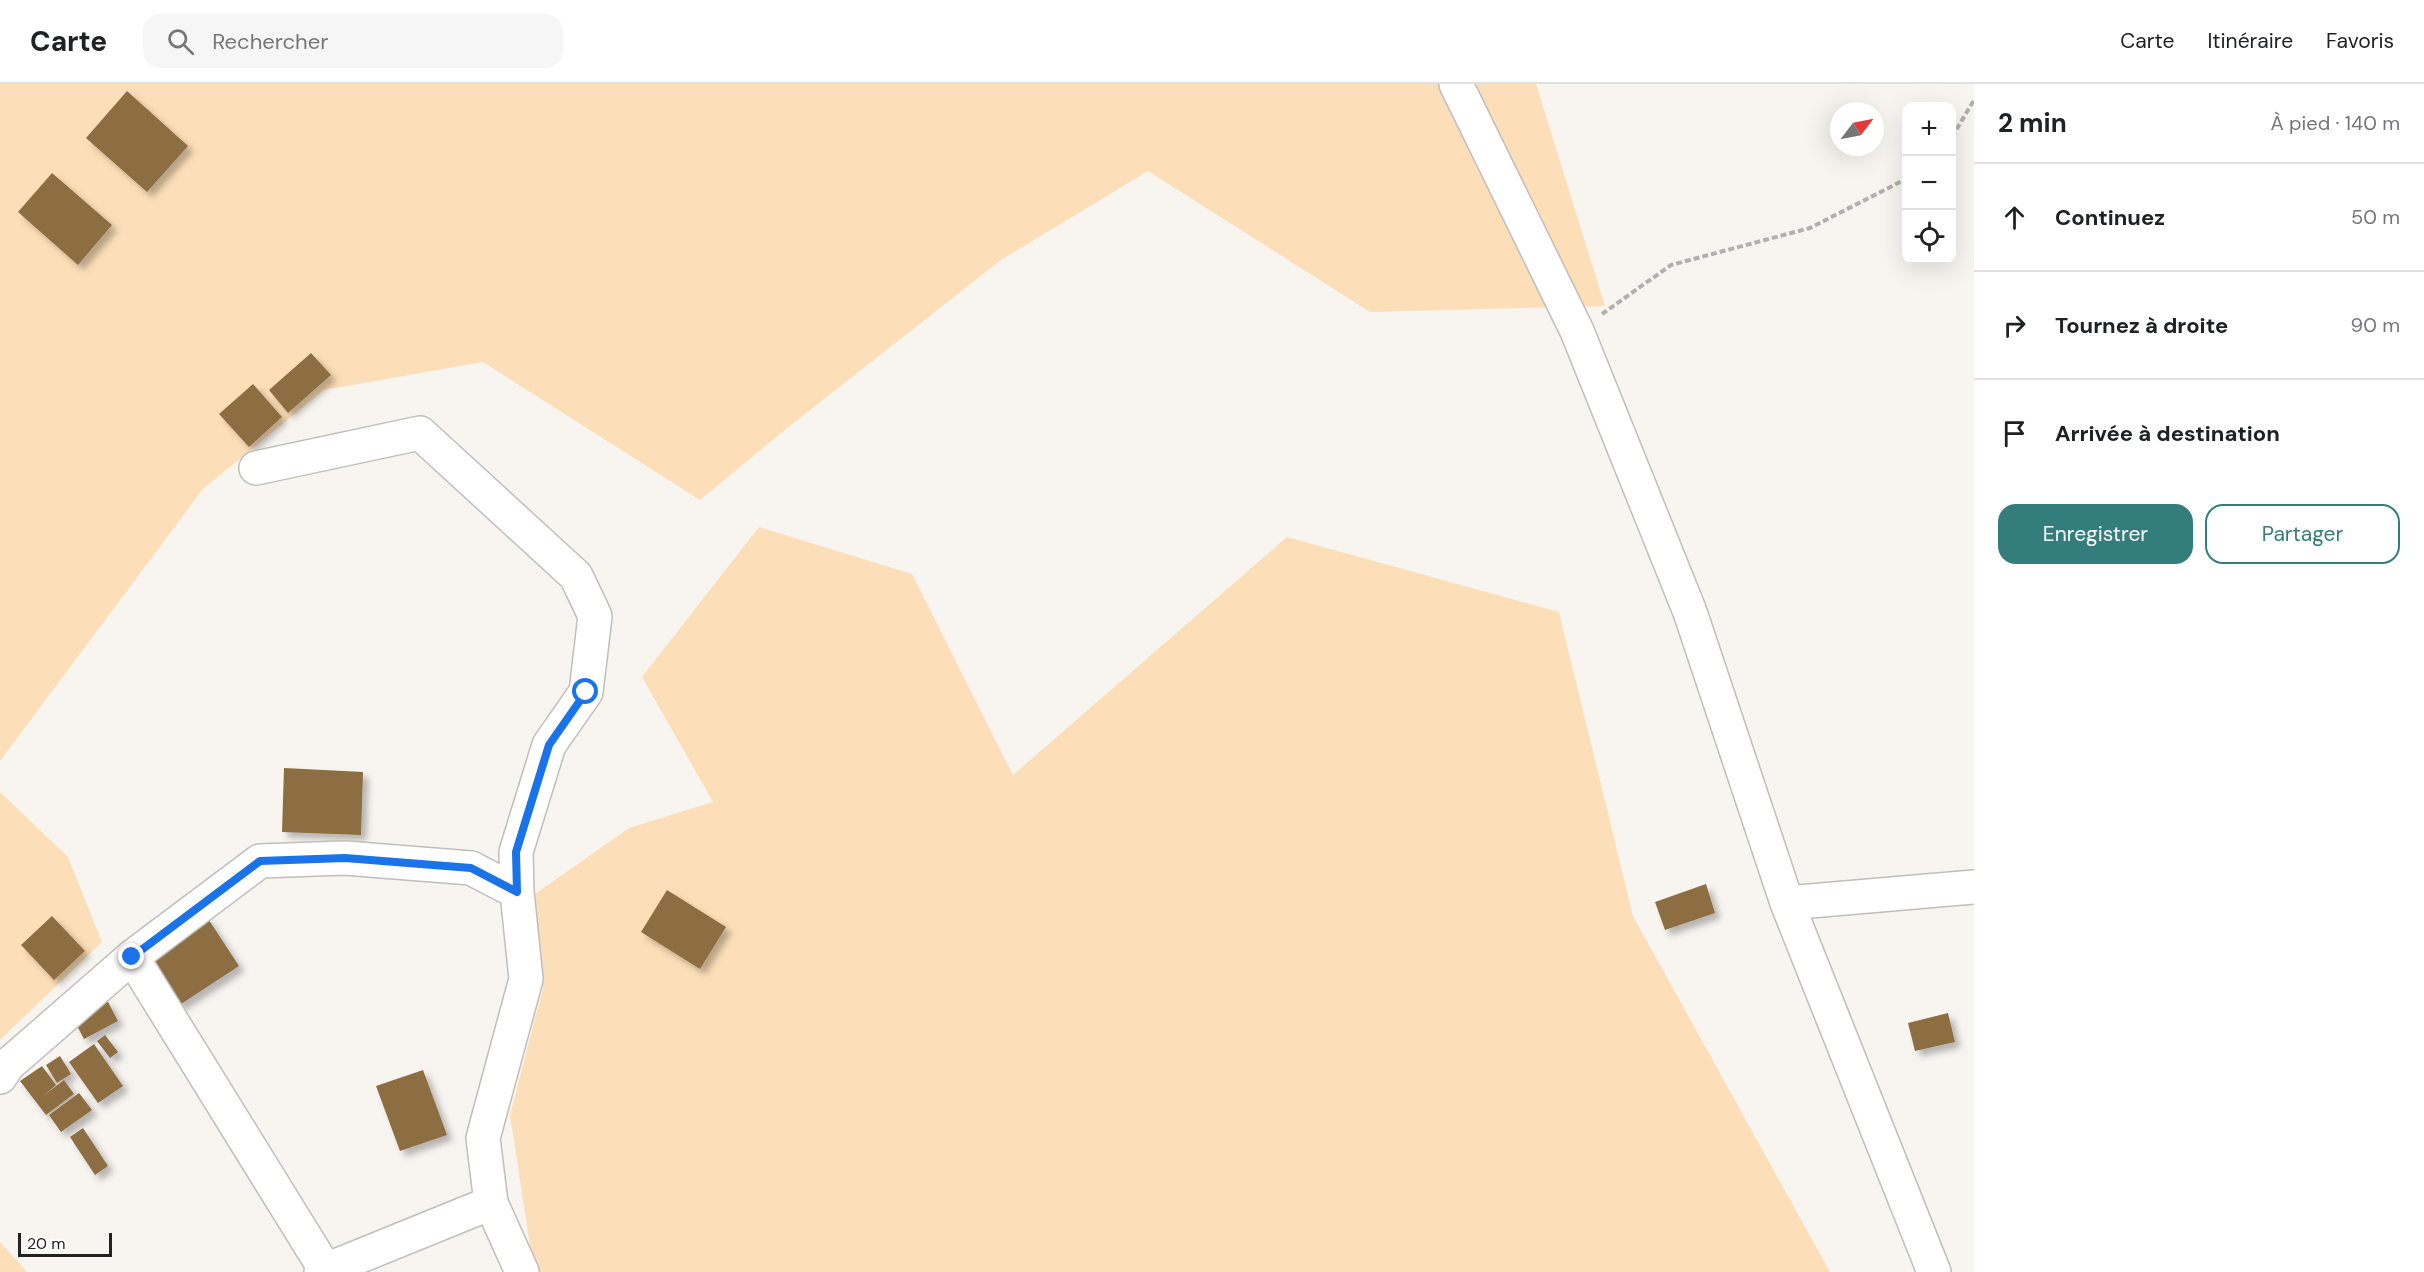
<!DOCTYPE html>
<html lang="fr">
<meta charset="utf-8">
<style>
body{margin:0;font-family:"DM Sans",sans-serif;background:#f6f6f6;color:#202124}
.controls{position:absolute;right:18px;top:18px;display:grid;overflow:hidden;border-radius:12px;box-shadow:0 6px 24px #0002}
.controls button{width:54px;height:54px;display:grid;place-items:center;padding:0;border:0;border-bottom:2px solid #e0e0e0;background:#fff;color:#202124;font:30px sans-serif}
.compass{position:absolute;left:1830px;top:18px;width:54px;height:54px;border-radius:50%;background:#fff;box-shadow:0 6px 24px #0002;rotate:58deg}
.scale{position:absolute;left:18px;bottom:15px;width:94px;box-sizing:border-box;padding-left:6px;border:3px solid #232221;border-top:0;font-size:16px;line-height:21px;white-space:nowrap;color:#232221;-webkit-text-stroke:4px #fff;paint-order:stroke}
.stop{position:absolute;width:18px;height:18px;margin:-14px;border:4px solid #1a73e8;border-radius:50%;background:#fff}
.stop.end{background:#1a73e8;border-color:#fff;box-shadow:0 2px 6px #0008}
.list{margin:0;padding:0;list-style:none}
h2{display:flex;justify-content:space-between;align-items:center;height:78px;margin:0;padding:0 24px;font-size:26px}
h2 small{font-size:20px;font-weight:400;color:#757577}
.list li{display:grid;grid-template-columns:39px 1fr auto;gap:18px;align-items:center;box-sizing:border-box;height:108px;padding:0 24px;border-top:2px solid #e0e0e0}
.list b{display:block;font-size:22px;white-space:nowrap}
.list em{font-size:20px;font-style:normal;color:#757577}
.actions{display:flex;gap:12px;padding:18px 24px}
.actions a{flex:1;padding:14px 0;border:2px solid #347d7d;border-radius:18px;text-align:center;font-size:21px;color:#347d7d}
.actions .main{background:#347d7d;color:#fff}
.icon{flex:none;width:33px;height:33px;fill:none;stroke:currentColor;stroke-width:2;stroke-linecap:round;stroke-linejoin:round}
.map{position:relative;flex:none;width:1974px;height:1188px;overflow:hidden}
header{display:flex;align-items:center;gap:36px;box-sizing:border-box;height:84px;padding:0 30px;background:#fff;border-bottom:2px solid #e0e0e0}
header strong{font-size:28px}
nav{display:flex;gap:33px;margin-inline-start:auto;font-size:21px}
.search{width:420px;height:54px;background:#f6f6f6;display:flex;align-items:center;gap:15px;box-sizing:border-box;padding:0 21px;border-radius:18px;color:#757577;font-size:22px}
main{display:flex}
aside{flex:1;background:#fff}
.map>svg:first-child{display:block}
</style>
<header>
<strong>Carte</strong>
<div class="search"><svg class="icon" aria-label="search" viewBox="0 0 24 24"><circle cx="10" cy="10" r="6"/><path d="M15 15l6 6"/></svg>Rechercher</div>
<nav><a>Carte</a><a>Itinéraire</a><a>Favoris</a></nav>
</header>
<main>
<div class="map">
<svg width="1974" height="1188" viewBox="0 0 1974 1188">
<defs>
<filter id="shadow"><feDropShadow dx="5.5" dy="5.5" stdDeviation="3" flood-color="#0004"/></filter>
</defs>
<rect width="100%" height="100%" fill="#f8f5f1"/>
<path fill="#fcdfb8" d="M0 0H1536L1605 222 1370 228 1148 87 1001 176 786 345 700 416 483 278 324 306 203 405 0 677Z
M759 443 912 490 1013 691 1287 453 1559 528 1633 832 1830 1188H534L510 1031 543 904 535 810 629 744 713 718 642 593Z
M0 708 68 773 102 858 0 956Z
M0 1158 27 1188H0Z"/>
<path fill="#8d6e42" filter="url(#shadow)" d="M127 7 188 62 147 108 86 54Z
M52 89 112 141 78 181 18 128Z
M311 269 331 291 288 329 269 306Z
M253 300 282 333 249 363 219 330Z
M284 684 363 688 361 751 282 748Z
M1706 800 1715 829 1665 846 1655 818Z
M667 806 726 843 700 885 641 848Z
M52 832 85 867 54 896 21 861Z
M207 833 239 882 178 922 146 873Z
M107 916 118 937 84 955 73 934Z
M1948 929 1955 958 1915 967 1908 939Z
M105 951 118 968 110 974 97 957Z
M94 960 123 1002 98 1019 69 978Z
M60 972 71 990 57 999 46 981Z
M42 982 56 1001 43 1012 64 996 74 1010 46 1031 20 997Z
M423 986 447 1051 400 1067 376 1002Z
M79 1009 92 1026 61 1048 49 1031Z
M83 1044 108 1082 95 1091 70 1053Z"/>
<g fill="none" stroke-linecap="round" stroke-linejoin="round">
<g stroke="#c0bdba" stroke-width="36">
<path id="minor" d="M1456 0 1577 247 1690 528 1787 819 1934 1188
M256 384 420 349 576 492 595 532 586 608 549 661 516 768 517 808 526 895 483 1054 491 1119 522 1188
M1787 819 1974 803
M132 873 325 1185
M0 993 8 981 132 873 260 777 345 774 471 784 517 808
M321 1188 491 1119"/>
</g>
<path stroke="#b2b0ad" stroke-width="4" stroke-dasharray="6 3" stroke-linecap="butt" d="M1952 53 1974 16
M1602 230 1671 181 1810 144 1906 95"/>
<use href="#minor" stroke="#fff" stroke-width="33"/>
</g>
<g fill="none" stroke-linecap="round" stroke-linejoin="round">
<path stroke="#1a73e8" stroke-width="8" d="M132 873 260 777 345 774 471 784 517 808 516 768 549 661 586 608"/>
</g>
</svg>
<div class="controls">
<button>+</button>
<button>−</button>
<button><svg class="icon" aria-label="locate" viewBox="0 0 24 24"><circle cx="12" cy="12" r="6"/><path d="M12 2v4M12 18v4M2 12h4M18 12h4"/></svg></button>
</div>
<svg class="compass" viewBox="-18 -18 36 36"><path d="M0-13l5 13h-10z" fill="#e53935"/><path d="M0 13l5-13h-10z" fill="#757577"/></svg>
<div class="scale">20 m</div>
<div class="stop" style="left:586px;top:608px"></div>
<div class="stop end" style="left:132px;top:873px"></div>
</div>
<aside>
<h2>2 min<small>À pied · 140 m</small></h2>
<ul class="list">
<li><svg class="icon" aria-label="ahead" viewBox="0 0 24 24"><path d="M12 20V5M6 11l6-6 6 6"/></svg><div><b>Continuez</b></div><em>50 m</em></li>
<li><svg class="icon" aria-label="right" viewBox="0 0 24 24"><path d="M7 20v-9h11M14 6l5 5-5 5"/></svg><div><b>Tournez à droite</b></div><em>90 m</em></li>
<li><svg class="icon" aria-label="arrive" viewBox="0 0 24 24"><path d="M6 21V4h12l-3 4 3 4H6"/></svg><div><b>Arrivée à destination</b></div></li>
</ul>
<div class="actions"><a class="main">Enregistrer</a><a>Partager</a></div>
</aside>
</main>
